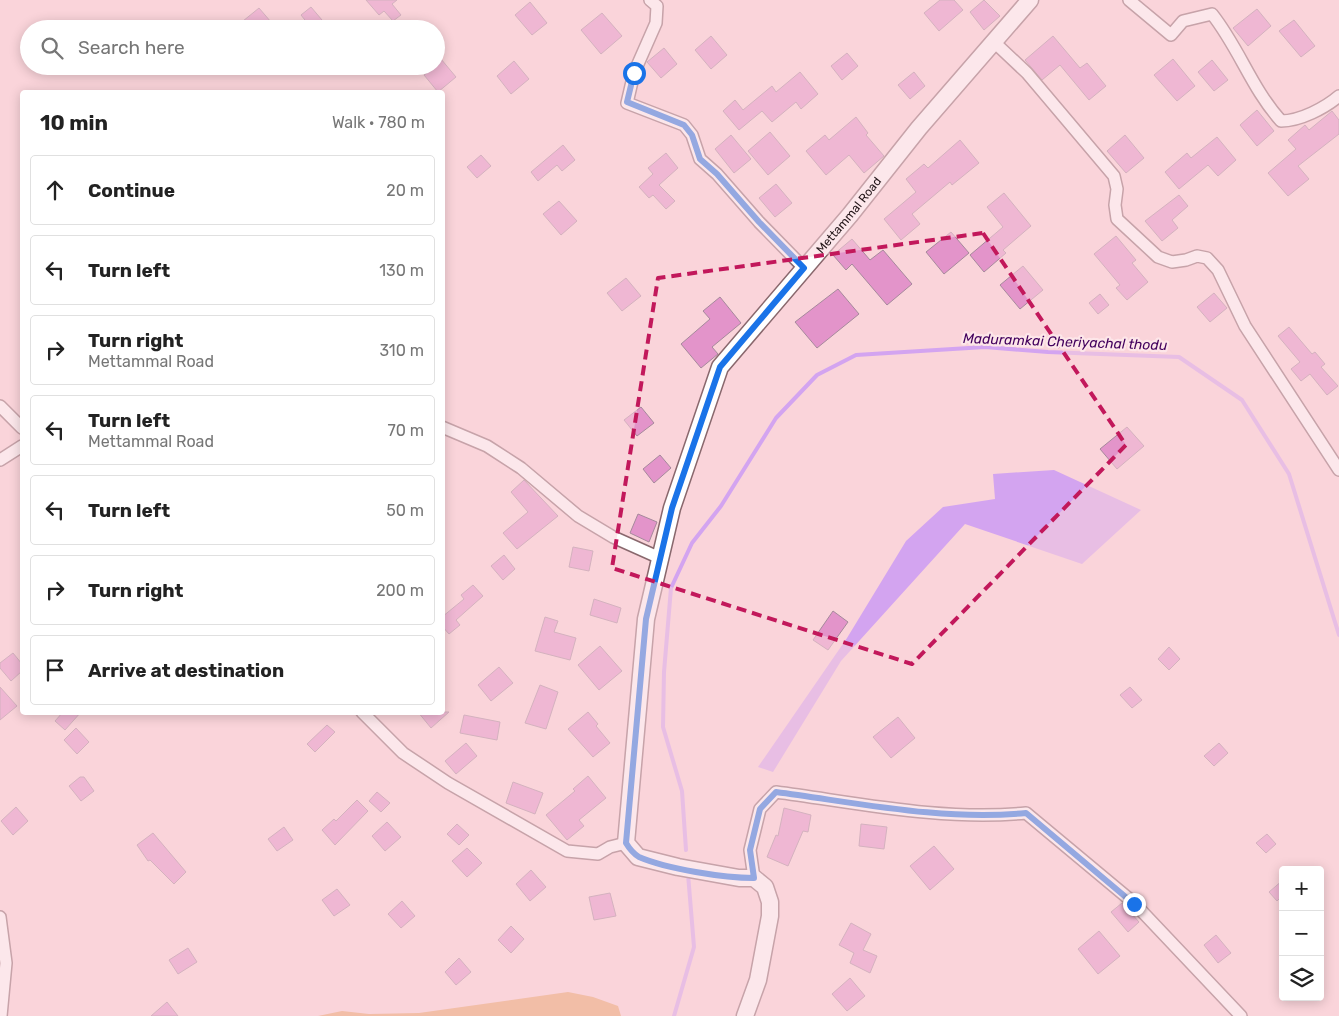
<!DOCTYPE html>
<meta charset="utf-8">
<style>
body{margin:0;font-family:Rubik,sans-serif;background:#f2f2f2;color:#222}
.controls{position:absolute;right:15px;bottom:15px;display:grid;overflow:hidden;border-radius:5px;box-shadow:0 2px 12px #0003}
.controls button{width:45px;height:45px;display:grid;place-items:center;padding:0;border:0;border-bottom:1px solid #e0e0e0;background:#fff;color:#222;font:25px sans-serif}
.stop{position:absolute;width:15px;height:15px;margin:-11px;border:4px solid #1a73e8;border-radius:50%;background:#fff}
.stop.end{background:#1a73e8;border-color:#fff;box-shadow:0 1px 5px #0008}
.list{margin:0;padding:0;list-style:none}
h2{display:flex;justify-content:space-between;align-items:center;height:65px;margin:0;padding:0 20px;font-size:21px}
h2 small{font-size:16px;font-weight:400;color:#767676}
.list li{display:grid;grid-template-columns:32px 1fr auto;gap:15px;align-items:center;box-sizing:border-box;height:70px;margin:0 10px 10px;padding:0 10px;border:1px solid #e0e0e0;border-radius:5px}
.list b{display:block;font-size:19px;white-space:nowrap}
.list p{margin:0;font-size:16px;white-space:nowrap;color:#767676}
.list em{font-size:16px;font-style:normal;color:#767676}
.icon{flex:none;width:28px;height:28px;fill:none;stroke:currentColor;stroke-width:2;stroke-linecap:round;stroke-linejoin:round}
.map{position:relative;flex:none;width:1339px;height:1016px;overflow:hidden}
.search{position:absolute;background:#fff;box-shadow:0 2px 12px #0003;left:20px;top:20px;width:425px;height:55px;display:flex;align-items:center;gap:12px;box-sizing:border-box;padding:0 18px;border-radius:28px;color:#767676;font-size:19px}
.panel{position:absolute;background:#fff;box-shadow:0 2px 12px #0003;left:20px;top:90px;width:425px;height:625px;border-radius:5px}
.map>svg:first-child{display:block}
</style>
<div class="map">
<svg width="1339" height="1016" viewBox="0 0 1339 1016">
<rect width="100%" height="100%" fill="#fad4da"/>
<path fill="#e8a468" d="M568 992 593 997 618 1006 621 1016H318L342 1011 369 1014 419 1013Z"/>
<path fill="#d3a4f0" d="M1054 470 1141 510 1082 564 965 524 841 661 773 772 758 767 847 638 906 541 943 507 995 499 993 474Z"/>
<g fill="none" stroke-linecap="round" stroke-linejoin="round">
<path stroke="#d3a4f0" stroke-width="4" d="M686 850 682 791 663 727 664 672 671 588 692 543 721 506 776 418 817 375 856 355 985 347 1048 352 1179 357 1242 400 1289 474 1339 635
M674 1016 694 947 688 874"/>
</g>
<path fill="#e394ca" stroke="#a6899c" d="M366 0H397L392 4 401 15 393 21 384 11 379 15Z
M940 0H954L963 10 939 31 924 13Z
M984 0 1000 16 984 30 970 12Z
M530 2 547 23 532 35 515 15Z
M311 7 322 20 312 29 301 15Z
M259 8 277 29H250L243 21Z
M1257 9 1271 26 1248 46 1233 28Z
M602 13 622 36 601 54 581 30Z
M1294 20 1315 46 1301 57 1279 31Z
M711 36 727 55 711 69 695 50Z
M1053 36 1080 68 1087 63 1106 86 1089 100 1060 65 1042 80 1025 60Z
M664 48 677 64 661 78 647 62Z
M436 53 456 77 438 92 424 75 436 66Z
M847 53 858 66 842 80 831 66Z
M1173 59 1195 86 1177 101 1154 75Z
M1212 60 1228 80 1214 91 1198 72Z
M514 61 529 79 511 94 497 76Z
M800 72 818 94 801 109 796 102 772 122 762 111 739 130 723 111 735 100 743 110 772 86 776 92Z
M914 72 925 86 910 99 898 85Z
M1257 110 1274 131 1257 146 1240 125Z
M1332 111 1339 120V134L1298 166 1309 179 1288 196 1268 173 1296 149 1288 140 1305 125 1309 130Z
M856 117 868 133 866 135 884 156 864 173 849 155 826 175 806 151 825 135 829 140Z
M770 132 790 156 768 175 748 151Z
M731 135 751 159 734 173 715 149Z
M1125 135 1144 158 1126 173 1107 151Z
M1217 137 1236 160 1218 176 1208 165 1179 189 1165 172 1187 153 1191 158Z
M960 140 979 163 952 185 950 182 912 214 920 224 901 240 884 219 916 192 906 179 924 164 928 168Z
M563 145 575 160 562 171 557 165 538 181 531 172Z
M666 153 678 168 659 185 675 201 666 209 653 195 649 198 639 187 653 174 648 168Z
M481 155 491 166 477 178 467 167Z
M776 184 792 203 775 217 759 198Z
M1004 193 1031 226 1003 250 1006 253 984 272 970 255 1003 227 987 207Z
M1179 195 1188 206 1172 220 1178 228 1162 241 1145 221Z
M559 201 577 221 561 235 543 214Z
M951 232 969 253 944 274 926 252Z
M1116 236 1136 260 1132 263 1148 282 1127 300 1116 288 1120 285 1094 254Z
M852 239 870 260 883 250 912 284 887 305 852 264 846 270 833 255Z
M1023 266 1043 290 1020 309 1000 285Z
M626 278 641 296 622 311 607 293Z
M838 289 859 314 817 348 795 322Z
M1214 293 1227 308 1210 322 1197 307Z
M1100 294 1109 305 1098 314 1089 303Z
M720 297 741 323 712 347 718 354 701 368 681 344 710 319 703 311Z
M1289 327 1312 354 1315 352 1325 364 1321 367 1338 386 1327 395 1310 374 1301 381 1291 369 1300 362 1278 336Z
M641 407 654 423 637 436 624 420Z
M1127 427 1144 446 1117 469 1100 449Z
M660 455 671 468 654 483 643 469Z
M524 480 558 516 517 549 503 533 528 512 511 492Z
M638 514 657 522 649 542 630 533Z
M573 547 593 551 589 571 569 567Z
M504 555 515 569 503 580 491 566Z
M473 585 483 596 456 620 460 625 449 634 442 626V617L464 599 461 595Z
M594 599 621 608 617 623 590 615Z
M833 611 848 622 828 650 813 640Z
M545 617 558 621 554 632 576 638 570 660 535 651Z
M600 646 622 671 599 690 578 665Z
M1169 647 1180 659 1169 670 1158 659Z
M13 653 22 664V671L11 681 0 668V663Z
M499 667 513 683 491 701 478 685Z
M540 685 558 692 546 729 525 723Z
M0 687 17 706 0 720Z
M1130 687 1142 700 1132 708 1120 695Z
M63 712H81L65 730 55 721Z
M418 712H449L431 728Z
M588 712 598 724 596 726 610 743 593 757 568 729Z
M464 715 500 722 497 740 460 733Z
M898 717 915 738 891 758 873 737Z
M327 725 335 732 315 752 307 744Z
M76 728 89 742 77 754 64 740Z
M466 743 477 756 456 774 445 761Z
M1219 743 1228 753 1214 766 1204 756Z
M588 776 606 798 579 820 584 826 567 840 546 815 575 791 573 789Z
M80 777H84L94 791 81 801 69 786Z
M513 782 543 793 535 814 506 803Z
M377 792 390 803 381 812 369 801Z
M357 800 368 811 335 845 322 830 334 819 336 821Z
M16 807 28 821 13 835 1 821Z
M784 808 811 815 808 832 803 831 788 866 767 857 776 835 778 836Z
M387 822 401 837 385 851 372 836Z
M457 824 469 835 459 845 447 834Z
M861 824 887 827 884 849 859 846Z
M284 827 293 840 277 851 268 839Z
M153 833 186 872 174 884 150 860 148 861 137 845Z
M1267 834 1276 844 1266 853 1256 843Z
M934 846 954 869 930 890 910 866Z
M467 848 482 863 467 877 452 861Z
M531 870 546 887 530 901 516 884Z
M1283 880V895L1277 901 1269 892Z
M337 889 350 905 334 916 322 900Z
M610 893 616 916 594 920 589 897Z
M402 901 415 916 401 928 388 914Z
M1122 903 1139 922 1128 932 1111 912Z
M851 923 871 934 863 950 877 956 870 973 850 963 854 953 839 945Z
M511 926 524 939 511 953 498 940Z
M1099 931 1120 956 1098 974 1078 949Z
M1216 935 1231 953 1218 963 1204 945Z
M188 948 197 962 178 974 169 960Z
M459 958 471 972 456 985 445 972Z
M850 978 865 996 847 1011 832 994Z
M167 1002 178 1016H151Z"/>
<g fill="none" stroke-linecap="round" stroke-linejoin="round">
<g stroke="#89686d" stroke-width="14">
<path id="street" d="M650 0 657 6 656 23 634 73 627 103 684 125 692 135 700 159 717 174 759 222 804 268
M1129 0 1171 35 1183 21 1212 14C1239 48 1252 89 1281 121 1300 121 1325 108 1339 96
M993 41 1027 73 1114 176 1117 189 1115 205 1117 219 1158 257 1172 262 1186 260 1197 256 1207 258 1218 270 1245 326 1339 470
M0 406 22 428
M442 427 487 446 521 468 578 516 613 537 660 558
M0 460 22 446
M362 712 403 753 448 783 567 851 598 854 610 847 626 843
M754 878 750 850 760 809 776 792C859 803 942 821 1026 813L1134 903 1241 1016
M0 917 6 963 1 1016"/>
</g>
<g stroke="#89686d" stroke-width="19">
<g id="secondary">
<path id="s1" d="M745 1016 758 980 770 916V902L765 887 754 878H739L678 867 638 857 626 843 646 619 672 508 720 367 850 215 919 128 1030 0"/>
</g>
</g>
<use href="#street" stroke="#fff" stroke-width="11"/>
<use href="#secondary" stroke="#fff" stroke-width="16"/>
</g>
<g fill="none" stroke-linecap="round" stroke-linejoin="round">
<path stroke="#1a73e8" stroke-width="6" d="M634 73 627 102 684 125 692 135 700 159 717 174 759 222 804 268 720 367 672 508 646 619 626 843C629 848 634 854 639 857 667 869 724 878 754 878L750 850 760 809 776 792C859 803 942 821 1026 813L1134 904"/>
</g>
<path d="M0 0H1339V1016H0ZM983 233 1126 445 912 664 612 568 658 278Z" fill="#fad4da" fill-opacity=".55" fill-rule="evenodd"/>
<path fill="none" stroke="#c2185b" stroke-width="4" stroke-dasharray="10 6" stroke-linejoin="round" d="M983 233 1126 445 912 664 612 568 658 278Z"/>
<g text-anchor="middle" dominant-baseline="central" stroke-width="4.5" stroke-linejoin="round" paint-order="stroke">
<g font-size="12" fill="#231619" stroke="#fde6e9">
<text stroke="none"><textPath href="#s1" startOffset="971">Mettammal Road</textPath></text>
</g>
<g font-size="14" font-style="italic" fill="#42005d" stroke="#fde6e9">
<text transform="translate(1065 342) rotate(2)">Maduramkai Cheriyachal thodu</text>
</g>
</g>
</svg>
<div class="controls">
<button>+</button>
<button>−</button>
<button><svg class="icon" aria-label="layers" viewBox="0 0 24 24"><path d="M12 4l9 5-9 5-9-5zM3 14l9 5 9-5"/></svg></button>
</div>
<div class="stop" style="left:634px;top:73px"></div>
<div class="stop end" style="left:1134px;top:904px"></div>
<div class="search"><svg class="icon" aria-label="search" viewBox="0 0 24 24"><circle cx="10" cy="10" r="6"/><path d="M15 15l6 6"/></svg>Search here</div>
<section class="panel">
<h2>10 min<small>Walk · 780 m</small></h2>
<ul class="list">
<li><svg class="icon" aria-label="ahead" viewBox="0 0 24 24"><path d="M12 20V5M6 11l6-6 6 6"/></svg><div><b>Continue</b></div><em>20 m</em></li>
<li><svg class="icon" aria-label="left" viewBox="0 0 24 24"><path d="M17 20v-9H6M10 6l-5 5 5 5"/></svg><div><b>Turn left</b></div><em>130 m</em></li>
<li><svg class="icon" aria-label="right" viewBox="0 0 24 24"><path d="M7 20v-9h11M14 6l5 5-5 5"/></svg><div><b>Turn right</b><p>Mettammal Road</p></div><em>310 m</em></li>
<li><svg class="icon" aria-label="left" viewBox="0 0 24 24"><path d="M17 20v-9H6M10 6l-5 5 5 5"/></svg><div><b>Turn left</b><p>Mettammal Road</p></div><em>70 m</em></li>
<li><svg class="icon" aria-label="left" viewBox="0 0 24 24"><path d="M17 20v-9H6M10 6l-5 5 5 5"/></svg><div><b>Turn left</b></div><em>50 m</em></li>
<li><svg class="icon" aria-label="right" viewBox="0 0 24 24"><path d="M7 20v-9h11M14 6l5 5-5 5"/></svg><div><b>Turn right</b></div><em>200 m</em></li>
<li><svg class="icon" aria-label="arrive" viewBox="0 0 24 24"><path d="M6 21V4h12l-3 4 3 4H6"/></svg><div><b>Arrive at destination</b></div></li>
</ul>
</section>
</div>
